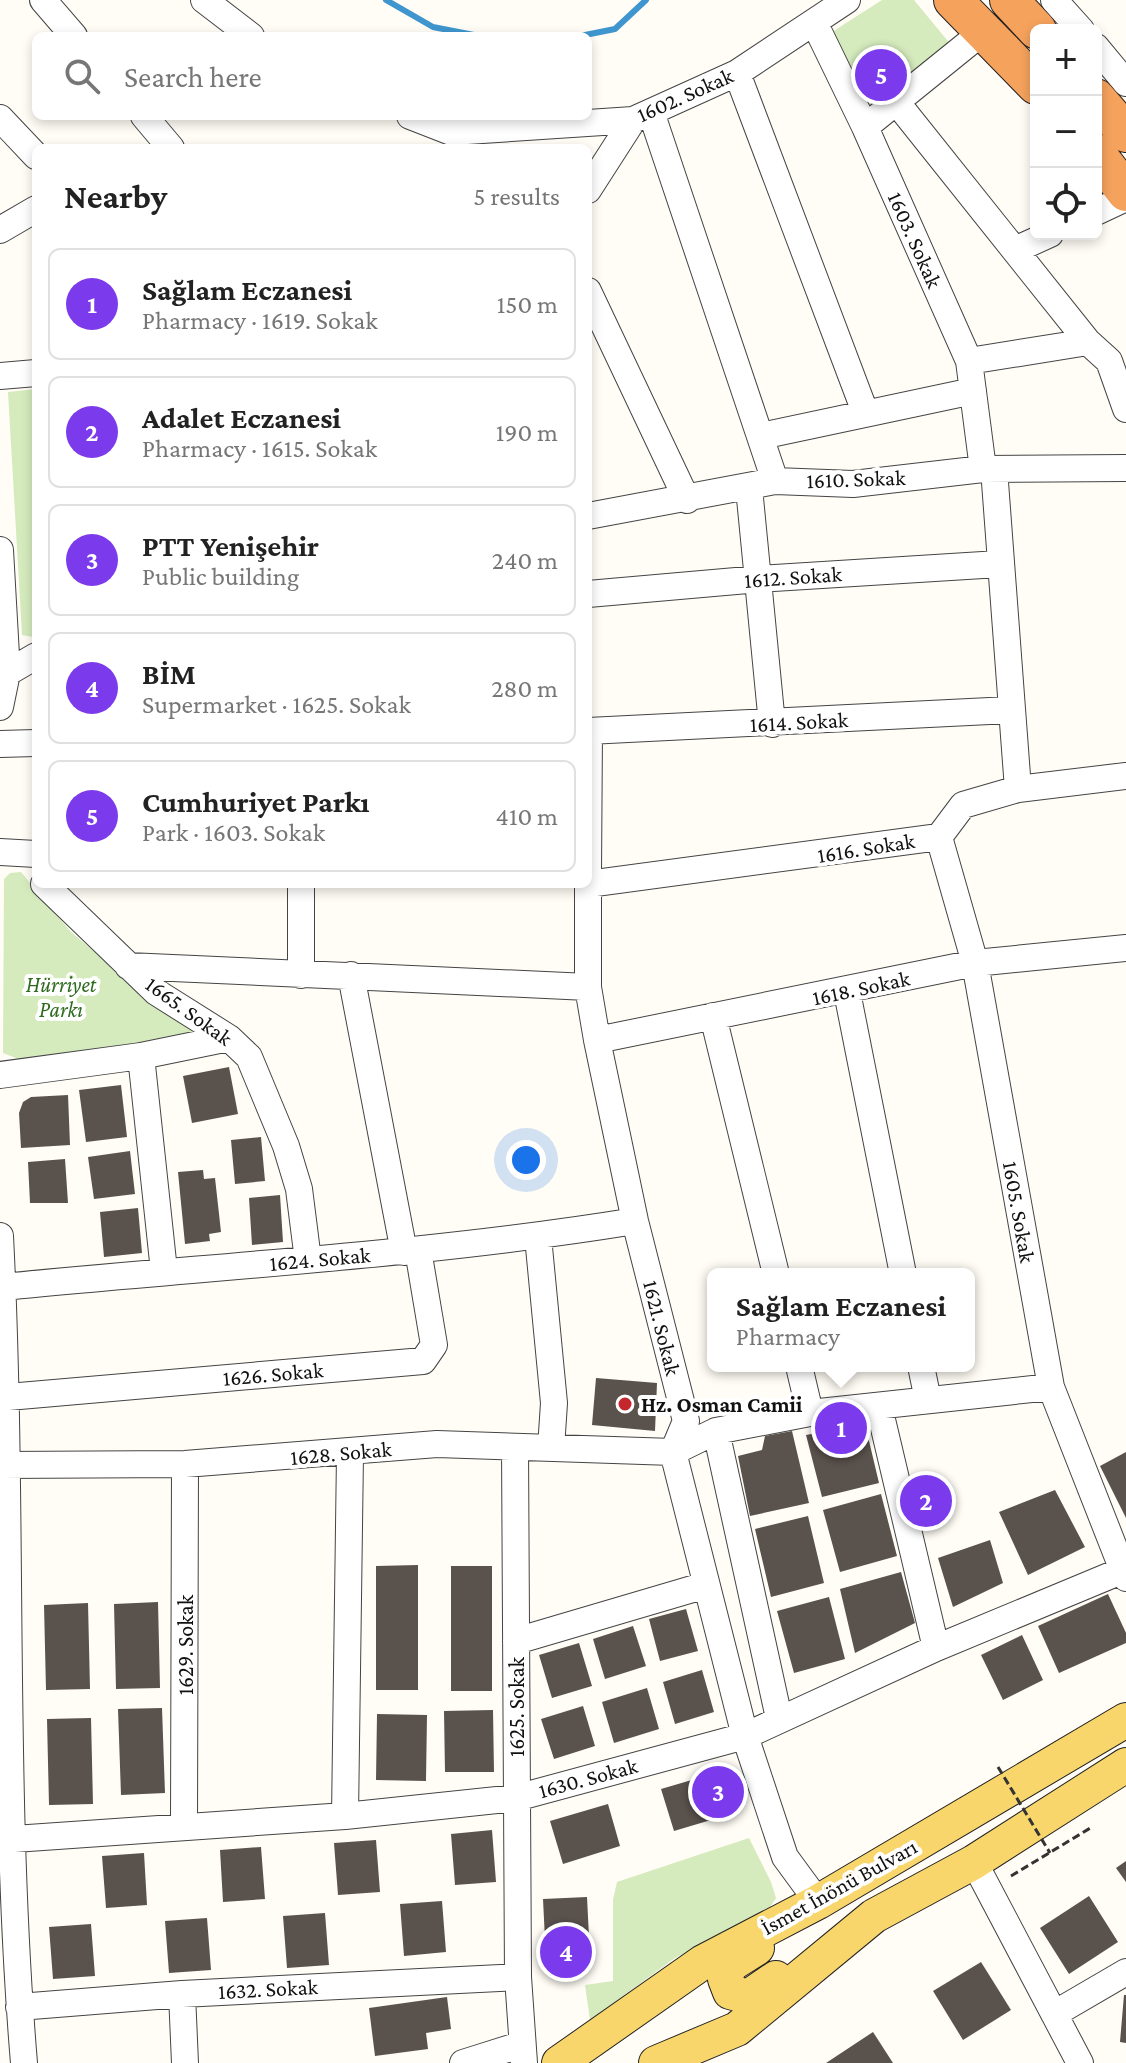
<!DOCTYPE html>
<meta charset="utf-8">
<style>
body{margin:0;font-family:"Crimson Pro",serif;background:#f6f6f6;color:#222}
.controls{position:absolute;right:24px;top:24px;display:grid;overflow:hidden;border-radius:12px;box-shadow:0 4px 12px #0003}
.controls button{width:72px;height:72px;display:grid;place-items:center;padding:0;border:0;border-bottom:2px solid #e0e0e0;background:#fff;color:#222;font:40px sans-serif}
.you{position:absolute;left:526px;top:1160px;width:28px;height:28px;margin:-20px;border:6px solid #fff;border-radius:50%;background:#1a73e8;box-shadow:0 0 0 12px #1a73e833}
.badge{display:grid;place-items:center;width:52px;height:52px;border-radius:50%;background:#7c3aed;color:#fff;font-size:26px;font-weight:700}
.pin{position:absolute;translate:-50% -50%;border:4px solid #fff;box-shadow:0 2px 8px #0006}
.popup{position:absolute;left:707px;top:1268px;width:268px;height:104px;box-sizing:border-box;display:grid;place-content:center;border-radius:12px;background:#fff;filter:drop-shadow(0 2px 6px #0005);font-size:26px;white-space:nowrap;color:#767676}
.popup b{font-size:30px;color:#222}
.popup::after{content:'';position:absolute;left:50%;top:100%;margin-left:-16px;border:16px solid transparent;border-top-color:#fff}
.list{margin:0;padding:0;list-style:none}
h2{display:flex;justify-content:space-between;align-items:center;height:104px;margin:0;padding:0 32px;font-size:34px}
h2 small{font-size:26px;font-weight:400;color:#767676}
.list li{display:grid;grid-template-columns:52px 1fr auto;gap:24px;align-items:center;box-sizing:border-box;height:112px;margin:0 16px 16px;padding:0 16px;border:2px solid #e0e0e0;border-radius:12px}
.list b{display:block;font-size:30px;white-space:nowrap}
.list p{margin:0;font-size:26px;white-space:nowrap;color:#767676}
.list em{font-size:26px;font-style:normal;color:#767676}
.icon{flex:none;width:44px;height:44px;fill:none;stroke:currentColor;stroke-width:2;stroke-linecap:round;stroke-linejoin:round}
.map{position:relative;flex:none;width:1126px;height:2063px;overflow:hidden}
.search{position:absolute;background:#fff;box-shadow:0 4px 12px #0003;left:32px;top:32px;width:560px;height:88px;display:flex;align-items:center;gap:20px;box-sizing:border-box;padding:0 28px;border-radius:12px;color:#767676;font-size:30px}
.panel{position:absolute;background:#fff;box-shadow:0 4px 12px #0003;left:32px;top:144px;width:560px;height:744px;border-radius:12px}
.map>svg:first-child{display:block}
</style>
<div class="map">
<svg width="1126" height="2063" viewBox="0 0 1126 2063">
<rect width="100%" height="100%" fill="#fffdf5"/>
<path fill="#d5ebbd" d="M882 0H914L952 46 866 105 832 32Z
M36 389V635L33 637 22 635 8 392Z
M21 872 71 932 133 984 195 1026 191 1035 21 1060 3 1053 4 879 10 873Z
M749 1838 771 1882 776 1898 766 1913 675 1958 590 2020 585 1985 613 1981V1900L617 1882Z"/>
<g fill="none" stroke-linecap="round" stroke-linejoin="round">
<path stroke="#3f96cf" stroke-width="6" d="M386 0 433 27 479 36
M580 36 615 29 646 0"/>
</g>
<path fill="#5a524d" d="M229 1067 238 1114 192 1123 183 1076Z
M121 1085 127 1137 86 1142 79 1090Z
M68 1095 70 1145 21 1148 19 1113 23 1102 31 1097Z
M261 1137 265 1181 235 1184 231 1140Z
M130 1151 135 1194 94 1199 88 1157Z
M65 1159 68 1203H30L28 1162Z
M203 1170 204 1179 215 1178 221 1232 209 1234 210 1241 185 1244 178 1172Z
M280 1195 283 1242 252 1245 249 1198Z
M138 1208 142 1253 104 1257 100 1212Z
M596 1378 657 1383 655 1431 592 1425Z
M865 1424 879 1483 822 1497 806 1435Z
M792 1431 809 1503 750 1516 738 1456 762 1450 765 1436Z
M1126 1452V1518L1100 1466Z
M1055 1490 1085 1547 1028 1575 999 1512Z
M881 1494 897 1556 840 1572 823 1510Z
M808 1516 824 1583 771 1597 755 1529Z
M990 1540 1003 1583 953 1607 938 1558Z
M418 1565V1690H376V1566Z
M451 1566H492V1691H451Z
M901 1572 915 1623 855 1653 840 1589Z
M1108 1594 1126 1633V1643L1059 1673 1038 1626Z
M829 1597 845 1659 794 1673 777 1611Z
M158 1602 160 1688 116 1689 114 1604Z
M88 1603 90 1689 46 1690 44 1605Z
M686 1609 698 1651 660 1661 649 1619Z
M633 1626 646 1666 605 1679 593 1639Z
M1022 1635 1043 1680 1003 1700 981 1655Z
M579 1643 592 1686 552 1698 539 1655Z
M702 1670 714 1712 675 1724 663 1682Z
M647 1688 659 1729 614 1743 602 1702Z
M583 1706 595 1746 554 1759 541 1719Z
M162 1708 165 1793 121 1795 118 1709Z
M493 1710 494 1772H445L444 1711Z
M377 1714 427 1715 426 1781 376 1780Z
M91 1718 93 1804 49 1805 47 1719Z
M719 1772 731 1814 674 1831 661 1789Z
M608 1804 620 1846 563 1864 550 1821Z
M492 1830 496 1882 455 1885 451 1834Z
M376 1840 380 1892 338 1895 334 1843Z
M261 1847 265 1899 223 1902 220 1850Z
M144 1853 147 1905 106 1908 102 1856Z
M1126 1861V1882L1116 1868Z
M1089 1896 1118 1942 1069 1974 1040 1928Z
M587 1897 590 1957 546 1960 543 1899Z
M442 1901 446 1952 404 1956 400 1904Z
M325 1913 329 1965 287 1968 283 1916Z
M207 1918 211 1970 169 1973 165 1921Z
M91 1924 95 1976 53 1979 49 1927Z
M981 1962 1011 2010 963 2040 933 1991Z
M1124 1995H1126V2043L1120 2042Z
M447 1997 451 2029 426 2033 428 2049 375 2056 369 2008Z
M873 2032 893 2063H826Z"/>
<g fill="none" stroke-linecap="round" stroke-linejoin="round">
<g stroke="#444" stroke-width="28">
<path id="minor" d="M43 0 74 36
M204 0 251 36
M1054 0 1081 30
M814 22 865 127 969 361 983 469
M1096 47 1126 83
M737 73 865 412
M898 104 1088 342 1109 361 1126 409
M651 112 775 481
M144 116 171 148
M410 116 451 132 633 120 737 73 847 0
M0 118 36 156
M865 127 985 30
M588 190 633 120
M1096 212 1126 198
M0 230 36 209
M1017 249 1050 234
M588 291 687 500
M969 361 1088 342
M0 376 36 373
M761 436 973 391
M994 469 1018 789
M749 488 772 724
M588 516 775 481 853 484 983 469 1126 468
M0 550 7 673 0 707
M588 594 759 579 999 564
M0 677 36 656
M588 731 1010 710
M0 744 36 743
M939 837 975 963 1051 1387 1126 1578
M0 852 36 854
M588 873 589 731
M588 875V987L597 1040 635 1221 686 1421 673 1452 745 1736 785 1857 818 1902
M44 884 156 992 229 1038 249 1057 286 1146 299 1189 308 1260
M301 884V975
M588 884 939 837 963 805 1018 789 1126 776
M128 966 588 987
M351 975 404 1252
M847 992 903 1274
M713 1016 776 1274
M597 1040 975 963 1126 948
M141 1056 164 1271
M0 1075 141 1056 229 1038
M0 1236C14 1511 1 1789 24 2063
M538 1237 554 1403 551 1448
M3 1287C214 1266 426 1255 635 1221
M799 1366 810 1413
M921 1366 928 1400
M8 1397 423 1361 434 1345 418 1250
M879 1407 936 1648
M716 1431 779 1718
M515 1447 518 1977 524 2063
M0 1465 185 1464 437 1444 673 1452 716 1431 810 1413 1051 1387
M516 1641 706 1585
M345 1816 350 1454
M184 1826 185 1464
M14 1839 345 1816 516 1798 745 1736 936 1648 1126 1569
M974 1862 1080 2063
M182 1994 185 2063
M19 2007 182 1994 518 1977
M1054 2014 1126 1972
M463 2063 520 2045"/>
</g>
<g stroke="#222" stroke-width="36">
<path id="major" d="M757 1948 730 1965 725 1979 730 1992 748 1997 776 1978
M559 2063 703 1962 818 1902 1126 1720
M656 2063 737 2029 874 1916 974 1862 1126 1765"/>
</g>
<g stroke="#222" stroke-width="40">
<path id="highway" d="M953 0 1036 85
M1009 0 1037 30
M1096 98 1126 133
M1096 153 1126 192"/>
</g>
<path stroke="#333" stroke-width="3" stroke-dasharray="8 4" stroke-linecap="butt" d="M1011 1876 1092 1827"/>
<use href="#minor" stroke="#fff" stroke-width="26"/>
<use href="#major" stroke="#f9d66b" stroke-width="34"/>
<use href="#highway" stroke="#f5a25d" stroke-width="38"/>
<path stroke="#333" stroke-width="3" stroke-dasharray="8 4" stroke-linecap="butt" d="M998 1767 1050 1853"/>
</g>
<circle fill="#c4262e" stroke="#fff" stroke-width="3" cx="625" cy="1404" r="8"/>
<g text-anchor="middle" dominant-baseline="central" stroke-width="8" stroke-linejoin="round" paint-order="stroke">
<g font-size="22" fill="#111" stroke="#fff">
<text transform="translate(685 95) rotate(-24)">1602. Sokak</text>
<text transform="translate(915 240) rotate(66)">1603. Sokak</text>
<text transform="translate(856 479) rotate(-2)">1610. Sokak</text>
<text transform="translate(793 577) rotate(-4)">1612. Sokak</text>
<text transform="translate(799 722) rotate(-3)">1614. Sokak</text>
<text transform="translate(866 848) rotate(-9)">1616. Sokak</text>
<text transform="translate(861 988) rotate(-12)">1618. Sokak</text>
<text transform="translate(189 1011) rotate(36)">1665. Sokak</text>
<text transform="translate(1019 1212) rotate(80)">1605. Sokak</text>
<text transform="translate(320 1259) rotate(-5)">1624. Sokak</text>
<text transform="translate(662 1328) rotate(76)">1621. Sokak</text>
<text transform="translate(273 1374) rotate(-5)">1626. Sokak</text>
<text transform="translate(341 1453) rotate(-5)">1628. Sokak</text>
<text transform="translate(185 1645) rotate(-90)">1629. Sokak</text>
<text transform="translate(516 1707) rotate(-90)">1625. Sokak</text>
<text transform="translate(588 1778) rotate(-15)">1630. Sokak</text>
<text transform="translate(839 1887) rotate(-29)">İsmet İnönü Bulvarı</text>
<text transform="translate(268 1989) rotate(-3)">1632. Sokak</text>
</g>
<g font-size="22" font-style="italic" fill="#2f6b1f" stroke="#fff">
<text x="61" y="984">Hürriyet<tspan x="61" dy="25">Parkı</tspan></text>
</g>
<g font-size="22" font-weight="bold" fill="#111" stroke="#fff" text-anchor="start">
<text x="641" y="1404">Hz. Osman Camii</text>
</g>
</g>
</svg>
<div class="controls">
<button>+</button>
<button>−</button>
<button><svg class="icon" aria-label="locate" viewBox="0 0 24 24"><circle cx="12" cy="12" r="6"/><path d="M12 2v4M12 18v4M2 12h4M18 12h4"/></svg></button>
</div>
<div class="you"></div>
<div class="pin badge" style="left:841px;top:1428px">1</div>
<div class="popup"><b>Sağlam Eczanesi</b>Pharmacy</div>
<div class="pin badge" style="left:926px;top:1501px">2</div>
<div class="pin badge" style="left:718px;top:1792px">3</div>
<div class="pin badge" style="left:566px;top:1952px">4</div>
<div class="pin badge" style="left:881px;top:75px">5</div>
<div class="search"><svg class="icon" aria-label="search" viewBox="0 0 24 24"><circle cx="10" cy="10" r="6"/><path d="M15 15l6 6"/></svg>Search here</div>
<section class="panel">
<h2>Nearby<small>5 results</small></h2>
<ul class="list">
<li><span class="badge">1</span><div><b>Sağlam Eczanesi</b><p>Pharmacy · 1619. Sokak</p></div><em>150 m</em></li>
<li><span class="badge">2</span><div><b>Adalet Eczanesi</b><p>Pharmacy · 1615. Sokak</p></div><em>190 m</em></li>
<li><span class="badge">3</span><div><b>PTT Yenişehir</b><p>Public building</p></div><em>240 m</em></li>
<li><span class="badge">4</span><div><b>BİM</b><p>Supermarket · 1625. Sokak</p></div><em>280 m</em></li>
<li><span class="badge">5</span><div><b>Cumhuriyet Parkı</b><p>Park · 1603. Sokak</p></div><em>410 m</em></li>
</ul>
</section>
</div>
